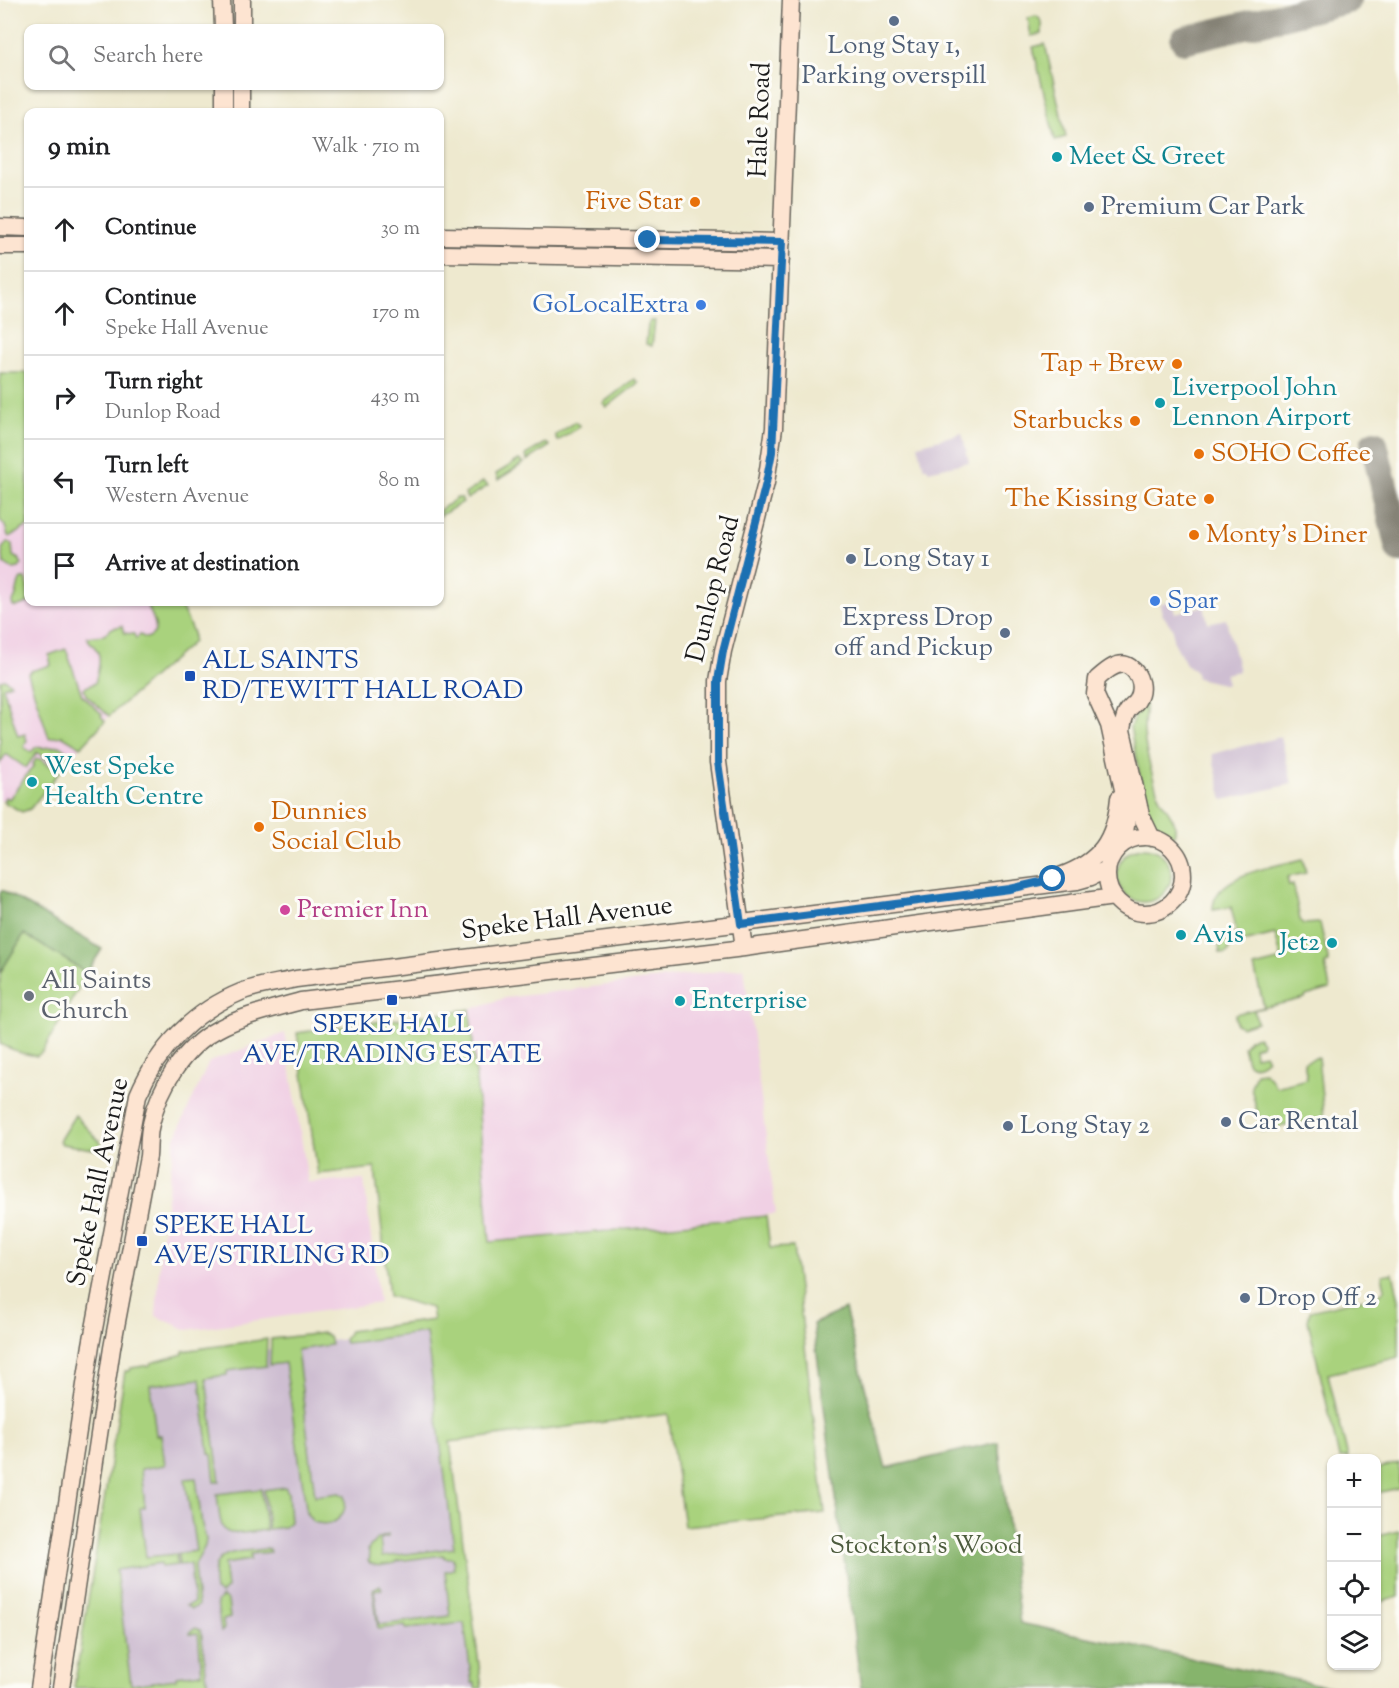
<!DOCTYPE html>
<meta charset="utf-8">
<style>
body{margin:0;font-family:"Sorts Mill Goudy",serif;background:#f2f2f2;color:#202124}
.controls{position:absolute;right:18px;bottom:18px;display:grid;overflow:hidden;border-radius:12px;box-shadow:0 2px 4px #0004}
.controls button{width:54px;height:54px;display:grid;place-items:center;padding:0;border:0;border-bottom:2px solid #e0e0e0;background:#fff;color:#202124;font:30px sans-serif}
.stop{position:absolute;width:18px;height:18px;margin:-14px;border:4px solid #1f6fb2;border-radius:50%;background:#fff}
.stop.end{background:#1f6fb2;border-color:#fff;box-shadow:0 2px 6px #0008}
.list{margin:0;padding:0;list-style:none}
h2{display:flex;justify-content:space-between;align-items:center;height:78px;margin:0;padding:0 24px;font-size:26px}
h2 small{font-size:20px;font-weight:400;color:#757577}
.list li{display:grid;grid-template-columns:39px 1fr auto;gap:18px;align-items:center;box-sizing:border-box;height:84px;padding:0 24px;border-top:2px solid #e0e0e0}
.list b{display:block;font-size:22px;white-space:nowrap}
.list p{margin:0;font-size:20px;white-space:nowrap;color:#757577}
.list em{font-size:20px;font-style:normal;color:#757577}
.icon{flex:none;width:33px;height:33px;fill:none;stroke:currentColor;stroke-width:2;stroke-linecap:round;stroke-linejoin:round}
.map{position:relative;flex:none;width:1399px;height:1688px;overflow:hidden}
.search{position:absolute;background:#fff;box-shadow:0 2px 4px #0004;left:24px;top:24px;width:420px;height:66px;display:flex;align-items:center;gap:15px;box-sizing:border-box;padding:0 21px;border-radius:12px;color:#757577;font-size:22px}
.panel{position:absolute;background:#fff;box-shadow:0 2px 4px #0004;left:24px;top:108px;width:420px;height:498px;border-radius:12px}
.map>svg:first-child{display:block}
</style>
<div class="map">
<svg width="1399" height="1688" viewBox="0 0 1399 1688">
<rect width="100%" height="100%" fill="#fdfcf7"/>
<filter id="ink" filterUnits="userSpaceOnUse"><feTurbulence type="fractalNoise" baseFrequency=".0167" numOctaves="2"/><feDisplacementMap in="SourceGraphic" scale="12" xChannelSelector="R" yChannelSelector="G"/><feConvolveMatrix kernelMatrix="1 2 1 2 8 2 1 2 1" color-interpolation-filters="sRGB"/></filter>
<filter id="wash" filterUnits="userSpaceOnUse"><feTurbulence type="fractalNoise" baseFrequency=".008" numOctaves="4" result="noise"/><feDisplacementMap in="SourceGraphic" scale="24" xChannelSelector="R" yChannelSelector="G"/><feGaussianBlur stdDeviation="1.35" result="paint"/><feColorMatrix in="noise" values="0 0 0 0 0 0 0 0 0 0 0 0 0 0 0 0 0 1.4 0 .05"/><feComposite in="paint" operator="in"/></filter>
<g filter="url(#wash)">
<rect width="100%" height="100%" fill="#eee9cf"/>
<path fill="#f0d0e4" d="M0 373H28V602H179L193 633V642L109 716 73 755 30 809 22 812 0 800Z
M744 968 776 1214 489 1242 470 1009 505 998Z
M285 1033 308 1182 364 1180 379 1303 187 1330 156 1316 161 1243 175 1138 209 1062Z"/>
<path fill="#cebed1" d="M962 433 969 462 928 471V468H924L918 445Z
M1172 601 1175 613 1204 606 1208 623 1226 619 1239 671 1225 674 1227 685 1197 678 1195 670 1186 664 1173 640V629L1162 614 1160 604Z
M1281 737 1292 784 1223 800 1212 754Z
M434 1327 482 1688H78L131 1368Z"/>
<path fill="#a9d27d" stroke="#62774c" stroke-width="1.5" d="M1037 16 1042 22V34L1031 36 1028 18Z
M1045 44 1066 137 1055 140 1033 47Z
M650 321H655L652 346 646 344 648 326Z
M0 373H28V526L10 537 8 536 5 526 0 520Z
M634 379 638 383 607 407 603 403Z
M575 422 580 426 558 441 556 439V435Z
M546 443 550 446 527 461 526 455Z
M519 460 524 463 498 480 496 474Z
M483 482 488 486 467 499 465 494Z
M457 498H461L463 502 440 516V510Z
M7 542 12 544 13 556 19 559 22 564 19 568 13 569 4 563 2 549Z
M21 579H25L27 582 28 602H30L16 607 13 606 12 603C19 595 16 585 21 579Z
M146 602H179L193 633V642L109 716 86 695 84 688 95 683C97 673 103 658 96 649 93 644 89 643 87 637L104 635 112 628 122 626 124 633 134 634 136 639 140 635 146 638C165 633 150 614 146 602Z
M66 649 82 695 102 714 101 716 105 721 81 747 63 736 49 738 28 674 31 671 51 665 49 655Z
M5 679 11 684 3 687 18 736 25 734 27 741 24 747 31 752 36 747 42 748 60 746 73 755 30 809 22 812 3 802 5 797 9 799 34 765 33 764 36 759H40L52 767 54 765 37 752 26 768 6 754 0 763V680Z
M1145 702C1146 711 1144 721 1144 730 1144 746 1153 778 1158 794 1163 808 1180 820 1174 835 1162 838 1156 830 1149 821L1130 727 1135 716Z
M1117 875a27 27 0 1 1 54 0a27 27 0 1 1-54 0Z
M1303 859 1306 873 1287 877 1289 886 1293 885 1300 920 1303 924 1320 923 1329 963 1325 964 1330 989 1306 996 1305 998 1254 1010 1257 1022 1242 1027 1236 1024 1235 1014 1264 1007 1254 967 1282 960 1275 934 1239 943 1231 907 1213 910C1212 874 1276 866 1303 859Z
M1234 933 1236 943 1228 944 1229 951 1225 954 1220 953 1218 937Z
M24 934 87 973 43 1051 37 1056 21 1053 0 1044V973Z
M470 1009 490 1242 766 1216 770 1248 793 1247 825 1513 684 1526 668 1414 450 1442 482 1688H475V1683H472L464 1623 406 1629 405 1626 378 1629 373 1589 380 1585 382 1589 374 1590 379 1625 450 1616 445 1571 454 1569 453 1558H445L443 1555 397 1561 396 1563C387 1564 375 1569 368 1561L370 1558 368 1549 377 1539 388 1535V1537L380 1539 382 1557 454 1548 426 1332 356 1342 345 1343 344 1340 349 1331 433 1320 431 1308 389 1296 375 1168 318 1174 297 1033Z
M1258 1037 1262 1042 1261 1045 1254 1047 1255 1056 1264 1054 1267 1059C1261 1065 1254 1069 1247 1062L1243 1047 1249 1039Z
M1318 1057 1324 1117 1262 1131 1251 1087 1256 1073 1264 1072 1272 1080 1276 1087 1307 1079 1304 1062Z
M75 1115 104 1146 105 1151 62 1144 59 1141Z
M1393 1273 1399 1299V1357L1328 1374 1348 1458H1339L1308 1321 1310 1311 1379 1295 1385 1288 1382 1275Z
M323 1333 329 1336 331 1345 297 1350 315 1496 339 1493 345 1496C348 1517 334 1528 313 1522L307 1514 285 1363 270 1365 271 1339Z
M267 1339 266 1366 227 1371V1375L206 1378 220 1482H215L212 1455 209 1453 200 1379 150 1385 156 1435H161L165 1465 141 1469 145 1507 140 1508 146 1557 176 1554 177 1565 161 1567V1563L116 1570 131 1685 176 1679V1676L202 1673 198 1633 190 1634 191 1631 196 1628 201 1630 208 1688H74L125 1371H130L131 1368 151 1365V1363L183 1354V1351Z
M1399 1463V1488L1377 1493V1469Z
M196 1478 202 1525 206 1539 205 1546 194 1567 198 1606 191 1609 186 1605 194 1603 190 1564 179 1565 178 1554 196 1551 185 1479Z
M285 1487 288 1492 290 1522 284 1527 268 1529 264 1490Z
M261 1489 266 1530C221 1535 222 1541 217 1494Z
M1399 1531V1597L1377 1603V1534V1536Z
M266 1549H269L270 1552 250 1554V1560L224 1564 227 1588 221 1594 215 1591C208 1548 232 1553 266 1549Z
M222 1597 228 1601 230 1618 223 1620 224 1629 221 1632 217 1602Z"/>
<path fill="#86b46c" stroke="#516844" stroke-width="1.5" d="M2 890 102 949 87 973 24 934 0 973V894Z
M845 1309 886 1468 998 1442 1020 1623 1336 1688H861L813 1324Z"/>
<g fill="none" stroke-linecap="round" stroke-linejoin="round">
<path stroke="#858276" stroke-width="28" d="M1184 40 1347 0
M1374 444 1399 549"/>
</g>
</g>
<g filter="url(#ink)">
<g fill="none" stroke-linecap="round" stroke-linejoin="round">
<g stroke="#66645b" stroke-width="19">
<path id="secondary" d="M222 0 223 28
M242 28V0
M224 86V112
M241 86V112
M0 227 28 228
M440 236 782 242
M0 246H28
M440 254 781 260
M1107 875a38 38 0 1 1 76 0a38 38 0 1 1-76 0Z
M1119 847 1125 832 1128 813 1109 725 1095 694 1097 679C1106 671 1119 659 1130 667 1141 675 1144 690 1137 701 1134 705 1130 707 1127 712 1124 717 1123 723 1122 730L1141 815 1152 838
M1060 876C1100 862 1115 840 1119 798
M744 948 718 762V681L723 651 766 483 774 428 791 0
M39 1688 91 1345 138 1095C158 1048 194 1011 241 992 258 985 279 983 296 979L1077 881 1091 877 1107 869
M61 1688 112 1348 148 1156C149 1146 148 1134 151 1124 159 1087 184 1047 218 1029 244 1015 273 1009 301 1001L744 948 1114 897"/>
</g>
<use href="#secondary" stroke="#fde4d1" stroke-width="16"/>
</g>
</g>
<g fill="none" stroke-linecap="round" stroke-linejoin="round" filter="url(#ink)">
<path stroke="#1f6fb2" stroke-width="8" d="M648 240 782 242 772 452 766 483 723 651 718 681V762L741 924 1010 889 1053 879"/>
</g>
<g fill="#5c6f8a" stroke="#fdfcf7" stroke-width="2">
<circle cx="894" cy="21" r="6"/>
<circle cx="1089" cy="207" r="6"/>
<circle cx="851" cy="559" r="6"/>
<circle cx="1005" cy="633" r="6"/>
<circle cx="1226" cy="1122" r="6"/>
<circle cx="1008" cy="1126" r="6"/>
<circle cx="1245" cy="1298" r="6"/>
</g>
<g fill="#0f9aa8" stroke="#fdfcf7" stroke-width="2">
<circle cx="1057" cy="157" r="6"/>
<circle cx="1160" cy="403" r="6"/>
<circle cx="32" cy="782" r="6"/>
<circle cx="1181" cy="935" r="6"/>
<circle cx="1332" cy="943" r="6"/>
<circle cx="680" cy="1001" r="6"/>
</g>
<g fill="#e8710a" stroke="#fdfcf7" stroke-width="2">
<circle cx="695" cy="202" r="6"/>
<circle cx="1177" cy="364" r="6"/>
<circle cx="1135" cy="421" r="6"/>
<circle cx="1199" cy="454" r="6"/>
<circle cx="1209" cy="499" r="6"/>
<circle cx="1194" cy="535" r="6"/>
<circle cx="259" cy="827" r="6"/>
</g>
<g fill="#3f7fe0" stroke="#fdfcf7" stroke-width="2">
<circle cx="701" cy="305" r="6"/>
<circle cx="1155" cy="601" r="6"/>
</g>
<g fill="#1a4fb4" stroke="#fdfcf7" stroke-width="2">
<rect x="184" y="670" width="12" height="12" rx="3"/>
<rect x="386" y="994" width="12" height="12" rx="3"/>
<rect x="136" y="1235" width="12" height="12" rx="3"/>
</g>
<circle fill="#d1479c" stroke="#fdfcf7" stroke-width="2" cx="285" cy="910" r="6"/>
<circle fill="#6b7280" stroke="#fdfcf7" stroke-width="2" cx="29" cy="996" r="6"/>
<g text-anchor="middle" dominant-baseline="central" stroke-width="6" stroke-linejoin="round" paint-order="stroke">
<g font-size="26" fill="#4e5e75" stroke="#fdfcf7" text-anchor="start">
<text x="894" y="46" text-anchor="middle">Long Stay 1,<tspan x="894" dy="30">Parking overspill</tspan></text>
<text x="1101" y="207">Premium Car Park</text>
<text x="863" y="559">Long Stay 1</text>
<text x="993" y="618" text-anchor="end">Express Drop<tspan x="993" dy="30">off and Pickup</tspan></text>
<text x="1238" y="1122">Car Rental</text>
<text x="1020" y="1126">Long Stay 2</text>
<text x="1257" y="1298">Drop Off 2</text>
</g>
<g font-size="26" fill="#1c1c1c" stroke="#fdfcf7">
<text transform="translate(761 120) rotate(-88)">Hale Road</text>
<text transform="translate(714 589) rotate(-76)">Dunlop Road</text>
<text transform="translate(567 919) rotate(-7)">Speke Hall Avenue</text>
<text transform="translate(99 1182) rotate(-78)">Speke Hall Avenue</text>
</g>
<g font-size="26" fill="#0d838f" stroke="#fdfcf7" text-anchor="start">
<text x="1069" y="157">Meet &amp; Greet</text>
<text x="1172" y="388">Liverpool John<tspan x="1172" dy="30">Lennon Airport</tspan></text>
<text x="44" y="767">West Speke<tspan x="44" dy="30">Health Centre</tspan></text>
<text x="1193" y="935">Avis</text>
<text x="1320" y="943" text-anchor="end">Jet2</text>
<text x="692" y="1001">Enterprise</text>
</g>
<g font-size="26" fill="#c56008" stroke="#fdfcf7" text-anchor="end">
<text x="683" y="202">Five Star</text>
<text x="1165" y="364">Tap + Brew</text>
<text x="1123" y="421">Starbucks</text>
<text x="1211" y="454" text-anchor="start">SOHO Coffee</text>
<text x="1197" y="499">The Kissing Gate</text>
<text x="1206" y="535" text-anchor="start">Monty's Diner</text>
<text x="271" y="812" text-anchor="start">Dunnies<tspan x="271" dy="30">Social Club</tspan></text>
</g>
<g font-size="26" fill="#366cbe" stroke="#fdfcf7" text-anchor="end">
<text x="689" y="305">GoLocalExtra</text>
<text x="1167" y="601" text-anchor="start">Spar</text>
</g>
<g font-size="26" fill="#164399" stroke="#fdfcf7" text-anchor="start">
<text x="202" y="661">ALL SAINTS<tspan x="202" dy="30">RD/TEWITT HALL ROAD</tspan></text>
<text x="392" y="1025" text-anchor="middle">SPEKE HALL<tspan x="392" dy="30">AVE/TRADING ESTATE</tspan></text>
<text x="154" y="1226">SPEKE HALL<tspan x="154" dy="30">AVE/STIRLING RD</tspan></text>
</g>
<g font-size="26" fill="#b23c85" stroke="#fdfcf7" text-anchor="start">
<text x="297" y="910">Premier Inn</text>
</g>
<g font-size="26" fill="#5b616d" stroke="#fdfcf7" text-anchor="start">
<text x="41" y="981">All Saints<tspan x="41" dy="30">Church</tspan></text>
</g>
<g font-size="26" fill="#4d5c3e" stroke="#fdfcf7">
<text x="926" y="1546">Stockton's Wood</text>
</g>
</g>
</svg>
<div class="controls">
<button>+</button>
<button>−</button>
<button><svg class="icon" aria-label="locate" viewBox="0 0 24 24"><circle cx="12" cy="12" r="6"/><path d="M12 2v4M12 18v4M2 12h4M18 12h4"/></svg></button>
<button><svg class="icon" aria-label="layers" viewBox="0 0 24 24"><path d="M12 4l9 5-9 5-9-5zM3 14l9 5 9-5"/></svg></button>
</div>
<div class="stop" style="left:1053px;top:879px"></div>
<div class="stop end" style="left:648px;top:240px"></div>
<div class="search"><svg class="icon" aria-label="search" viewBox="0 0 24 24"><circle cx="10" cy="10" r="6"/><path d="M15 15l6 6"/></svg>Search here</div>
<section class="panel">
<h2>9 min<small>Walk · 710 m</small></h2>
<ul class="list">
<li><svg class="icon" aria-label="ahead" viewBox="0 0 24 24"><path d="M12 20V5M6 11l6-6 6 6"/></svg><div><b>Continue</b></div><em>30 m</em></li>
<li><svg class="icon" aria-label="ahead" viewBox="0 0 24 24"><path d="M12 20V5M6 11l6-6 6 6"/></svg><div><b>Continue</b><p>Speke Hall Avenue</p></div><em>170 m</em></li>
<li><svg class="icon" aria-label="right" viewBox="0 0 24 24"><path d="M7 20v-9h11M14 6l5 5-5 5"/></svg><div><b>Turn right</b><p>Dunlop Road</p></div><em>430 m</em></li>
<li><svg class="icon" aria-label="left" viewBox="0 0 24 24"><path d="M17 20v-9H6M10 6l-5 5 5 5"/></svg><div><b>Turn left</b><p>Western Avenue</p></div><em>80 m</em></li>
<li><svg class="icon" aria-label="arrive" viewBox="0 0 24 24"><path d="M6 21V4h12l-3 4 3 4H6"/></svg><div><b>Arrive at destination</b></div></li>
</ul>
</section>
</div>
